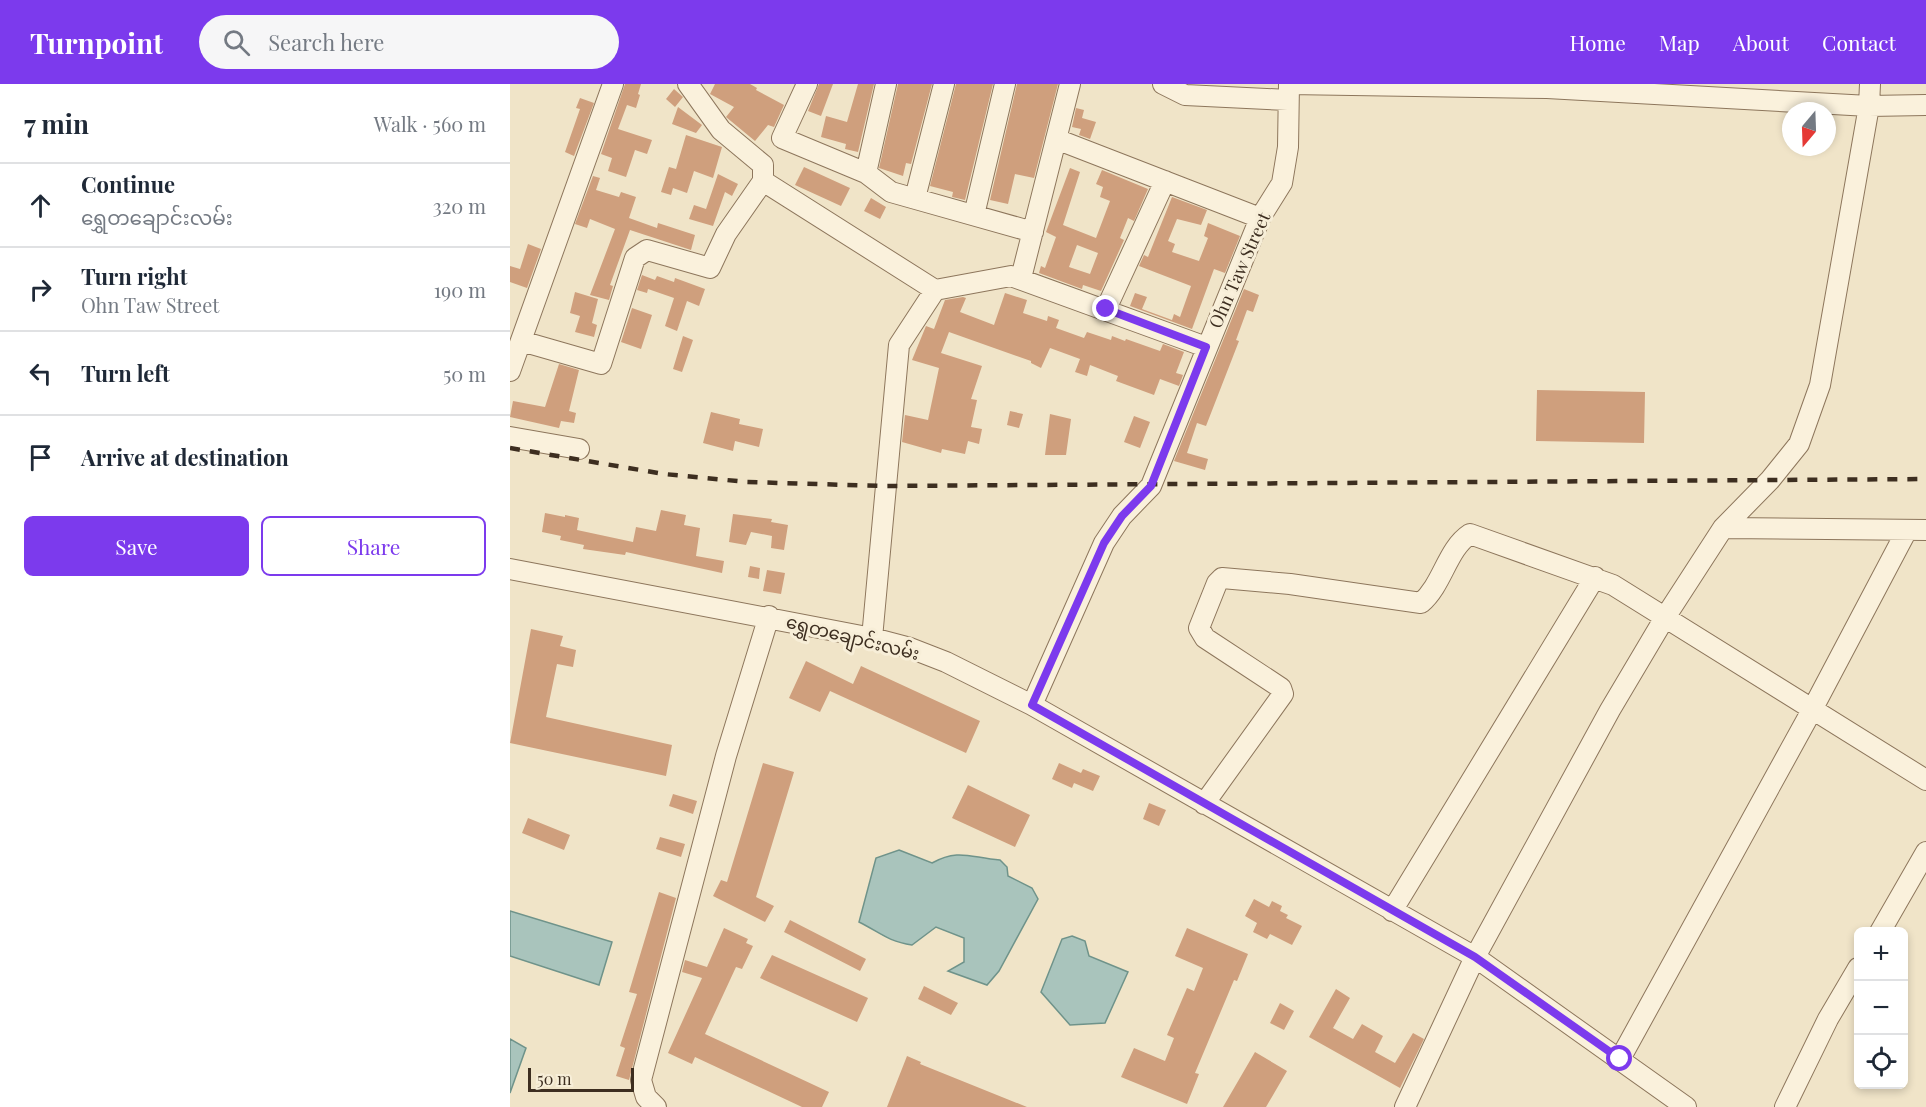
<!DOCTYPE html>
<meta charset="utf-8">
<style>
body{margin:0;font-family:"Playfair Display","Noto Sans Myanmar",serif;background:#f6f6f7;color:#1f2937}
.controls{position:absolute;right:18px;bottom:18px;display:grid;overflow:hidden;border-radius:9px;box-shadow:0 3px 9px #0003}
.controls button{width:54px;height:54px;display:grid;place-items:center;padding:0;border:0;border-bottom:2px solid #e0e1e3;background:#fff;color:#1f2937;font:30px sans-serif}
.compass{position:absolute;left:1272px;top:18px;width:54px;height:54px;border-radius:50%;background:#fff;box-shadow:0 3px 9px #0003;rotate:199deg}
.scale{position:absolute;left:18px;bottom:15px;width:106px;box-sizing:border-box;padding-left:6px;border:3px solid #3d2e20;border-top:0;font-size:16px;line-height:21px;white-space:nowrap;color:#3d2e20;-webkit-text-stroke:4px #f7eed8;paint-order:stroke}
.stop{position:absolute;width:18px;height:18px;margin:-14px;border:4px solid #7c3aed;border-radius:50%;background:#fff}
.stop.end{background:#7c3aed;border-color:#fff;box-shadow:0 2px 6px #0008}
.list{margin:0;padding:0;list-style:none}
h2{display:flex;justify-content:space-between;align-items:center;height:78px;margin:0;padding:0 24px;font-size:26px}
h2 small{font-size:20px;font-weight:400;color:#747a83}
.list li{display:grid;grid-template-columns:39px 1fr auto;gap:18px;align-items:center;box-sizing:border-box;height:84px;padding:0 24px;border-top:2px solid #e0e1e3}
.list b{display:block;font-size:22px;white-space:nowrap}
.list p{margin:0;font-size:20px;white-space:nowrap;color:#747a83}
.list em{font-size:20px;font-style:normal;color:#747a83}
.actions{display:flex;gap:12px;padding:18px 24px}
.actions a{flex:1;padding:14px 0;border:2px solid #7c3aed;border-radius:9px;text-align:center;font-size:21px;color:#7c3aed}
.actions .main{background:#7c3aed;color:#fff}
.icon{flex:none;width:33px;height:33px;fill:none;stroke:currentColor;stroke-width:2;stroke-linecap:round;stroke-linejoin:round}
.map{position:relative;flex:none;width:1416px;height:1023px;overflow:hidden}
header{display:flex;align-items:center;gap:36px;box-sizing:border-box;height:84px;padding:0 30px;background:#7c3aed;color:#fff}
header strong{font-size:28px}
nav{display:flex;gap:33px;margin-inline-start:auto;font-size:21px}
.search{width:420px;height:54px;background:#f6f6f7;display:flex;align-items:center;gap:15px;box-sizing:border-box;padding:0 21px;border-radius:33px;color:#747a83;font-size:22px}
main{display:flex}
aside{flex:1;background:#fff}
.map>svg:first-child{display:block}
</style>
<header>
<strong>Turnpoint</strong>
<div class="search"><svg class="icon" aria-label="search" viewBox="0 0 24 24"><circle cx="10" cy="10" r="6"/><path d="M15 15l6 6"/></svg>Search here</div>
<nav><a>Home</a><a>Map</a><a>About</a><a>Contact</a></nav>
</header>
<main>
<aside>
<h2>7 min<small>Walk · 560 m</small></h2>
<ul class="list">
<li><svg class="icon" aria-label="ahead" viewBox="0 0 24 24"><path d="M12 20V5M6 11l6-6 6 6"/></svg><div><b>Continue</b><p>ရွှေတချောင်းလမ်း</p></div><em>320 m</em></li>
<li><svg class="icon" aria-label="right" viewBox="0 0 24 24"><path d="M7 20v-9h11M14 6l5 5-5 5"/></svg><div><b>Turn right</b><p>Ohn Taw Street</p></div><em>190 m</em></li>
<li><svg class="icon" aria-label="left" viewBox="0 0 24 24"><path d="M17 20v-9H6M10 6l-5 5 5 5"/></svg><div><b>Turn left</b></div><em>50 m</em></li>
<li><svg class="icon" aria-label="arrive" viewBox="0 0 24 24"><path d="M6 21V4h12l-3 4 3 4H6"/></svg><div><b>Arrive at destination</b></div></li>
</ul>
<div class="actions"><a class="main">Save</a><a>Share</a></div>
</aside>
<div class="map">
<svg width="1416" height="1023" viewBox="0 0 1416 1023">
<rect width="100%" height="100%" fill="#f0e4c8"/>
<path fill="#a9c4bc" stroke="#6f938a" stroke-width="1.5" d="M389 766 422 779C449 764 461 774 490 776L497 783 498 792 522 804 528 815 489 887 477 901 438 887 454 878V854L426 843 402 861C377 857 371 849 349 838L366 774Z
M0 827 102 858 89 901 0 872Z
M562 852 575 857 579 872 618 888 595 939 560 941 531 908 552 855Z
M0 955 16 964 0 1009Z"/>
<path fill="#cf9f7d" fill-rule="evenodd" d="M115 0H131L128 10 130 11 126 24 117 21 108 45 142 56 137 70 125 66 116 93 98 87 102 74 91 70Z
M205 0H240L247 4 246 6 274 21 264 43 258 41 245 57 216 33 224 23 200 10Z
M309 0H323L311 32 298 27Z
M348 0H364L348 68 335 65 336 60 311 53 316 32 337 38Z
M388 0H422L401 80 396 79 393 92 369 84Z
M446 0H483L455 116 442 113 443 108 420 102Z
M507 0H548L524 94 505 90 498 120 480 116Z
M164 5 173 13 165 23 156 15Z
M70 14 84 19 64 72 55 68 70 25 66 24Z
M168 23 192 41 186 49 162 40Z
M566 24 574 26 572 34 586 38 580 55 569 51 571 45 562 43Z
M176 51 212 63 203 94 184 87 177 109 163 104 161 111 151 108 159 83 166 85Z
M294 83 340 104 331 122 285 101Z
M560 84 570 88 553 141 586 154 600 117 590 113 593 103 586 100 592 86 638 105 624 137 618 134 610 154 614 156 591 207 573 201 572 205 529 189 531 182 535 184 546 153 536 148ZM567 161 588 169 580 190 559 183Z
M208 90 228 100 222 112 215 108 203 142 179 135 184 121 196 125Z
M83 92 90 94 86 106 109 113 111 108 126 113 119 134 147 144 148 139 185 151 181 166 120 146 100 201 103 202 99 216 80 211 105 145 80 135 77 144 65 140Z
M662 113 697 126 691 141 667 135 658 157 665 160 662 168 689 177 698 154 694 152 698 139 730 152 715 189 704 185 682 245 620 222 625 209 637 213 632 225 662 236 664 230 670 233 681 202 629 182 634 171 638 173Z
M361 114 376 123 370 135 354 127Z
M18 160 31 165 17 204 0 198V182L10 185Z
M132 191 145 196 147 192 164 198 165 194 195 205 189 222 177 217 167 247 155 242 164 214 138 205 137 209 127 206Z
M734 205 749 211 743 228 737 226 726 256 729 257 696 342 687 339 677 369 698 375 695 386 664 377Z
M65 208 88 215 82 239 87 241 84 253 65 248 70 232 60 229Z
M495 209 517 216 513 229 537 237 538 232 549 236 546 244 574 254 577 248 601 256 602 252 615 257 616 255 650 267 653 260 674 268 666 289 673 291 669 302 650 295 644 311 606 297 608 292 580 281 577 292 565 288 570 275 540 264 531 284 521 279V277L439 248 431 269 472 282 461 315 467 316 461 343 472 345 469 360 458 357 455 370 432 365 431 369 392 358 395 331 418 336 429 284 402 276 416 242 424 245 435 216 453 213 456 214 450 228 484 241Z
M122 224 142 231 131 265 111 258Z
M173 252 183 256 172 288 163 285Z
M49 280 69 286 59 327 66 329 64 339 51 337 49 344 0 333 3 317 35 323Z
M1027 306 1135 308 1134 359 1026 357Z
M500 327 513 330 509 344 497 341Z
M201 328 230 335 229 340 253 345 249 363 225 357 223 367 193 359Z
M540 330 561 335 556 371H535Z
M624 332 640 338 630 364 614 358Z
M151 426 176 431 174 441 190 444 186 472 214 477 212 489 116 468 115 471 73 465 74 461 50 456 51 452 32 448 35 429 55 433V431L69 434 67 446 123 458 126 443 146 447Z
M223 430 262 435 261 438 278 441 274 466 261 464 262 452 241 448 236 461 219 458Z
M240 482 250 484 249 495 238 493Z
M257 486 275 489 271 510 253 507Z
M21 545 53 552 50 562 66 566 63 583 47 580 36 633 162 661 156 692 0 659Z
M296 577 343 600 351 582 470 637 456 669 320 607 310 628 279 614Z
M253 679 284 688 246 813 264 822 255 838 203 812 211 796 217 798Z
M549 679 571 689 573 685 590 692 583 707 564 699 562 704 542 695Z
M458 701 520 731 505 763 442 734Z
M163 710 187 717 183 730 159 722Z
M639 719 656 726 649 742 633 735Z
M18 734 60 751 54 766 12 749Z
M150 753 175 760 171 773 146 765Z
M149 808 166 814 119 996 106 992 115 964 110 962 127 910 119 908Z
M744 815 759 823 762 817 772 822 770 827 778 831 776 834 792 842 782 861 760 850 757 855 743 848 747 839 735 832Z
M280 836 356 875 350 887 274 848Z
M214 844 238 855 236 859 243 862 232 885 226 883 195 950 319 1008 312 1023H292L185 973 182 980 158 969 192 894 172 888 175 876 197 883Z
M677 844 738 870 727 897 724 896 685 989 689 990 677 1020 611 993 624 964 655 977 664 954 657 951 677 904 684 907 693 884 665 872Z
M262 871 358 914 347 938 250 894Z
M414 902 448 919 441 931 408 915Z
M826 905 840 914 823 944 843 955 852 940 873 952 865 968 885 979 903 949 914 955 890 1004 799 953Z
M770 919 784 927 774 946 760 939Z
M745 968 777 987 756 1023H713Z
M397 972 411 978 410 980 517 1023H377Z"/>
<g fill="none" stroke-linecap="round" stroke-linejoin="round">
<g stroke="#8d765c" stroke-width="22">
<path id="minor" d="M297 0 272 54 356 89 381 108 523 148
M653 0 675 11 778 16
M546 55 750 134
M356 89 376 0
M253 97 425 206
M405 114 434 0
M464 131 495 0
M511 194 560 0
M596 225 655 97
M11 257 91 280 125 174 137 166 200 184 216 150 253 97V81L211 46 178 0
M0 287 103 0
M0 353 69 365
M1213 444 1416 446
M0 485 362 554 400 564 436 578 522 621 965 873 1176 1023
M362 554 389 261 425 206 501 192 696 263
M522 621 594 459 612 432 641 402 750 134 772 99 778 63 779 0 1037 4 1359 22 1416 21
M694 720 773 610 771 604 695 554 689 544 707 499 712 494 780 500 911 519C933 500 937 465 960 450L1103 501 1416 696
M882 827 1085 493
M1370 848 1416 768
M1110 975 1302 626 1397 446
M146 1023 136 1013 131 996 216 672 259 532
M895 1023 965 873 1100 626 1154 535 1213 444 1260 396 1289 360 1310 301 1359 22 1360 0
M1275 1023 1318 935 1348 884"/>
</g>
<use href="#minor" stroke="#faf1dc" stroke-width="20"/>
<path stroke="#3d2e20" stroke-width="4.5" stroke-dasharray="10 10" stroke-linecap="butt" d="M0 364 154 390 237 398 374 402 1416 395"/>
</g>
<g fill="none" stroke-linecap="round" stroke-linejoin="round">
<path stroke="#7c3aed" stroke-width="8" d="M596 225 696 263 641 402 612 432 594 459 522 621 965 873 1110 975"/>
</g>
<g text-anchor="middle" dominant-baseline="central" stroke-width="6" stroke-linejoin="round" paint-order="stroke">
<g font-size="18" fill="#3d2e20" stroke="#f7eed8">
<text transform="translate(729 186) rotate(-66)">Ohn Taw Street</text>
<text transform="translate(343 553) rotate(14)">ရွှေတချောင်းလမ်း</text>
</g>
</g>
</svg>
<div class="controls">
<button>+</button>
<button>−</button>
<button><svg class="icon" aria-label="locate" viewBox="0 0 24 24"><circle cx="12" cy="12" r="6"/><path d="M12 2v4M12 18v4M2 12h4M18 12h4"/></svg></button>
</div>
<svg class="compass" viewBox="-18 -18 36 36"><path d="M0-13l5 13h-10z" fill="#e53935"/><path d="M0 13l5-13h-10z" fill="#747a83"/></svg>
<div class="scale">50 m</div>
<div class="stop" style="left:1110px;top:975px"></div>
<div class="stop end" style="left:596px;top:225px"></div>
</div>
</main>
